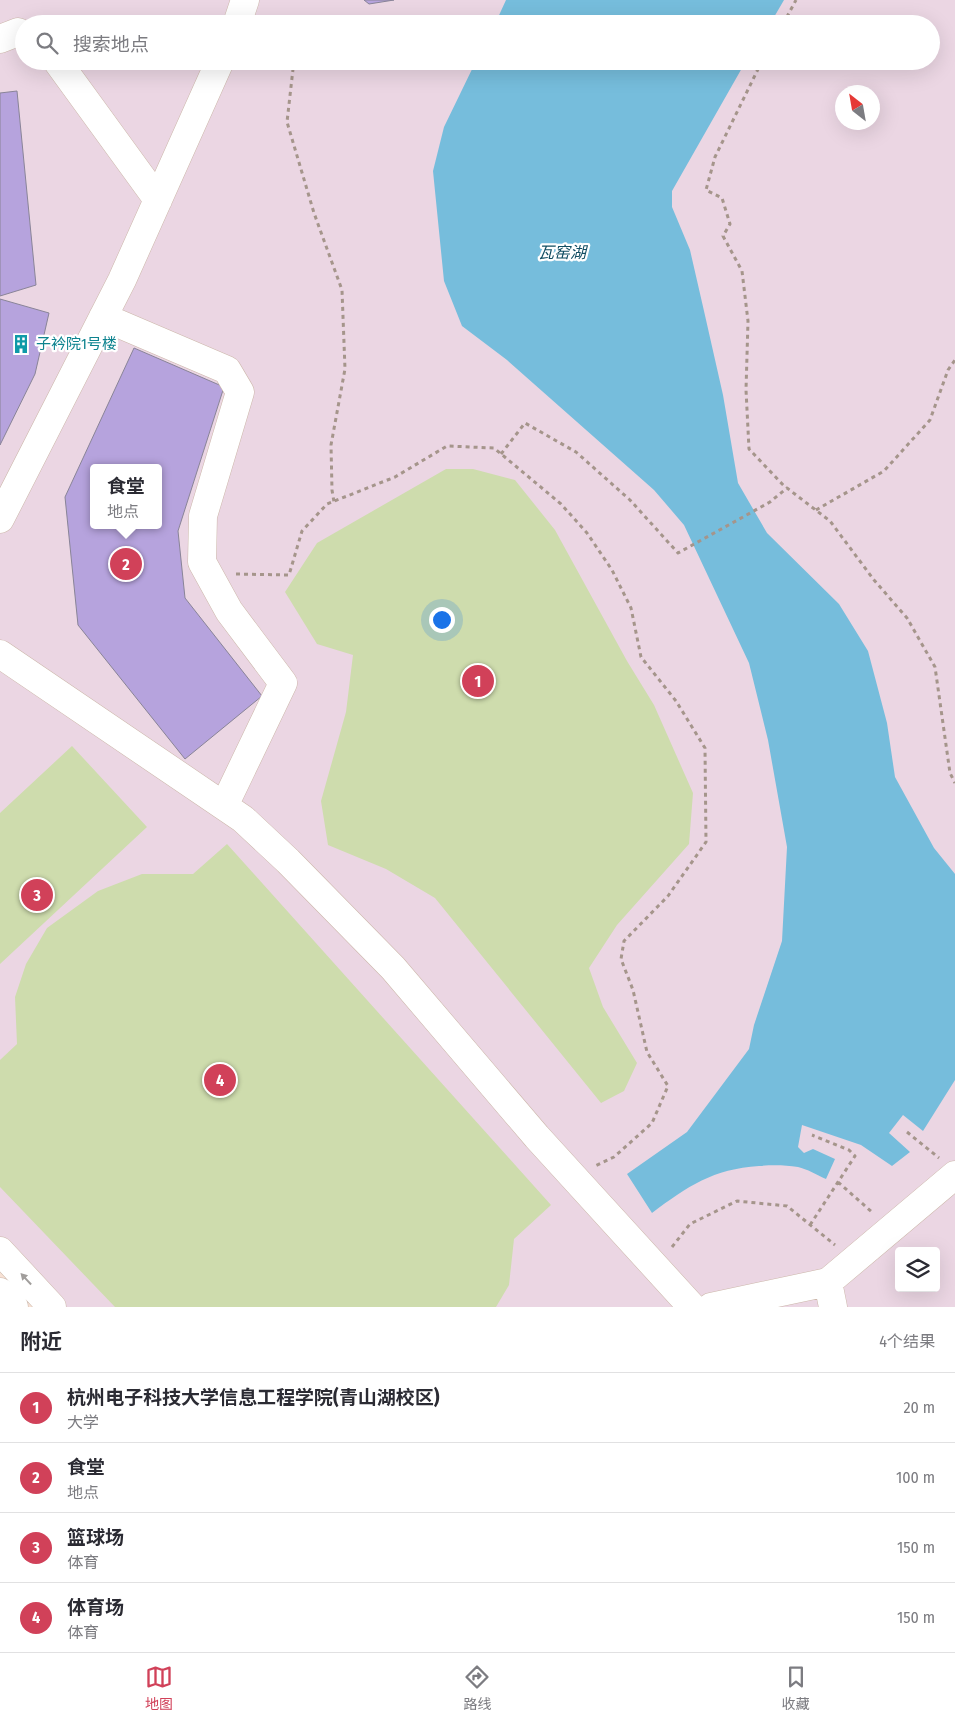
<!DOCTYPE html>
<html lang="zh">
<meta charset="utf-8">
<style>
body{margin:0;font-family:"Fira Sans Condensed","Noto Sans SC",sans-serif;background:#f7f7f7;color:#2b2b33}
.controls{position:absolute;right:15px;bottom:15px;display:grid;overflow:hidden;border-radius:5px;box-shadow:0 5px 20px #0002}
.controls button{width:45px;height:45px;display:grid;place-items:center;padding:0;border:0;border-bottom:1px solid #e1e1e2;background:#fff;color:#2b2b33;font:25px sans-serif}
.compass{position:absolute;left:835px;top:85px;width:45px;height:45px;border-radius:50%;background:#fff;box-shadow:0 5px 20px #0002;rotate:329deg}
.you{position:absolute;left:441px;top:619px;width:18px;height:18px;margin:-12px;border:4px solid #fff;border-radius:50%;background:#1a73e8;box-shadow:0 0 0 8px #1a73e833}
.badge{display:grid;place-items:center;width:32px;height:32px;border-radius:50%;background:#d14159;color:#fff;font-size:16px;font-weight:700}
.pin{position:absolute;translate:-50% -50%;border:2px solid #fff;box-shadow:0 1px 5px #0006}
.popup{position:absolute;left:90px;top:464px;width:72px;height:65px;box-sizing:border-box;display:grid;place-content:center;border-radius:5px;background:#fff;filter:drop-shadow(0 1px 4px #0005);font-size:16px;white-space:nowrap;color:#7c7c81}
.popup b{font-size:19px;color:#2b2b33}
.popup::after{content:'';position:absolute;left:50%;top:100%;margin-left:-10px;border:10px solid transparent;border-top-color:#fff}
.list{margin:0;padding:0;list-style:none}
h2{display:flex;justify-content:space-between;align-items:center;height:65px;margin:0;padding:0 20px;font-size:21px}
h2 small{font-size:16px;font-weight:400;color:#7c7c81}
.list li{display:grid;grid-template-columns:32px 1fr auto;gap:15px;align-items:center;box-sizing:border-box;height:70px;padding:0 20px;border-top:1px solid #e1e1e2}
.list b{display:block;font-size:19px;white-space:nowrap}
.list p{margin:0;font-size:16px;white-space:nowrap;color:#7c7c81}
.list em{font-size:16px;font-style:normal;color:#7c7c81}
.icon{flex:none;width:28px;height:28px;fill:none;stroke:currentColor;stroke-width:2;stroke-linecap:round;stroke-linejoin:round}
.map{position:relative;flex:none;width:955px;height:1307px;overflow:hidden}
.search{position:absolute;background:#fff;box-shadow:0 5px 20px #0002;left:15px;right:15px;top:15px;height:55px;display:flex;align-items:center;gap:12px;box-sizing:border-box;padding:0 18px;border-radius:28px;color:#7c7c81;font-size:19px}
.sheet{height:345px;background:#fff}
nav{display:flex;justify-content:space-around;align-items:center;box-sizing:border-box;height:70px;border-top:1px solid #e1e1e2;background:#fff;font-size:14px;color:#7c7c81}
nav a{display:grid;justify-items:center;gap:2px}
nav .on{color:#d14159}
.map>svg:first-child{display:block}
</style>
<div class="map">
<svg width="955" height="1307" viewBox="0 0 955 1307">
<rect width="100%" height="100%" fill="#f8e2d5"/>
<path fill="#ebd6e3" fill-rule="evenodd" d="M0 0H955V1307H60L0 1239ZM24 24H931V61H24ZM842 92H872V122H842ZM94 468H158V525H94ZM899 1251H936V1288H899Z"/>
<path fill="#cedcad" d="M446 469H473L515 480 555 530 627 661 654 705 693 793 689 844 617 925 589 968 603 1007 637 1063 624 1091 601 1103 435 898 386 869 328 845 321 801 346 712 353 655 317 644 285 592 317 543Z
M72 746 147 827 0 964V813Z
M227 844 551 1205 514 1239 509 1285 496 1307H115L0 1187V1060L17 1044 15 997 26 964 47 928 98 891 142 874H193Z"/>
<path fill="#76bddc" d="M506 0H784L770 24H495Z
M476 61H746L672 191V207L690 250 704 311 723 395 738 483 767 533 839 604 868 651 887 723 895 777 934 848 955 874V1080L923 1131 903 1115 889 1133 910 1152 892 1166 861 1145 802 1125 798 1147 804 1153 813 1149 835 1159 826 1179C817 1175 807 1169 798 1167 785 1165 772 1165 759 1166 713 1169 688 1186 652 1213L627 1174 687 1132 749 1049 754 1025 782 941 787 847 768 740 749 663 684 525 654 490 507 360 462 326 444 281 433 171 444 127Z"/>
<path fill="#b6a3dd" stroke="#898497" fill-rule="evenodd" d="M364 0H394L369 4Z
M17 91 36 285 0 296V93Z
M0 299 49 313 35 374 0 445Z
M134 348 224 387 178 531 185 598 262 696 185 759 78 625 65 497ZM94 468H158V525H94Z"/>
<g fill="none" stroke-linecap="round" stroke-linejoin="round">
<g stroke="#ccb7aa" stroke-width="29">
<path id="minor" d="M237 24 245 0
M0 39 18 32 24 35
M57 61 158 200
M103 317 227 370 240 392 203 516 202 562 229 611 283 683 224 806
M0 519 122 280 220 61
M0 654 243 819 288 861 393 968 537 1137 692 1307
M0 1251 52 1307
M828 1282 833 1307
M0 1292 14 1307
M711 1307 828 1282 955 1175"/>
</g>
<path stroke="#a5958b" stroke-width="3" stroke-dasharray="4 4" stroke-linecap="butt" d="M783 24 796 0
M289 61 293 69 287 122 314 213 342 290 345 369 331 445 332 490 334 502
M762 61 715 157 706 190 722 198 730 224 723 236 742 271 748 321 746 390 749 449 786 488
M501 454 525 423 576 452 630 500 678 553 770 502 787 488 830 521 874 580 907 618 935 667 950 773 955 783
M816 510 884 471 930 420 948 370 955 360
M236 574 289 575 302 531 327 504 395 477 447 446 494 448 561 504 587 533 612 570 631 608 641 657 676 701 705 748 706 842 668 896 624 941 621 959 633 990 647 1052 668 1086 652 1123 614 1157 595 1166
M907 1132 939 1158
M838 1182 873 1213
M810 1225 855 1156 849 1150 812 1135
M672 1247 690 1224 737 1201 787 1206 835 1245"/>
<use href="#minor" stroke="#fff" stroke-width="28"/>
</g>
<defs><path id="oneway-solid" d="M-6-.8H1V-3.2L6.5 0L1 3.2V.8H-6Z" transform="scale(1.25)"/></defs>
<use fill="#a19e9c" href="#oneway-solid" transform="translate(26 1279) rotate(-133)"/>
<defs>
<g id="building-bare" transform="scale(1.5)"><path d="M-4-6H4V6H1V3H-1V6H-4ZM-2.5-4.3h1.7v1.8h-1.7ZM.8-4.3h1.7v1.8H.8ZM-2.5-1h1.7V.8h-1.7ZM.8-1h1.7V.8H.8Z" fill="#0f9aa8" stroke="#fff" stroke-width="2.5" paint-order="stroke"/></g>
</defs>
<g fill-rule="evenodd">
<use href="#building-bare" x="21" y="344"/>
</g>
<g text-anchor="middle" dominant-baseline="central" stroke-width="4.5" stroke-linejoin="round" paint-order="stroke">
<g font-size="15" fill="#0d838f" stroke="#fff" text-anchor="start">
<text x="36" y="344">子衿院1号楼</text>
</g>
<g font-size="16" font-style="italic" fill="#114d62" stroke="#fff">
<text x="562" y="252">瓦窑湖</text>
</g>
</g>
</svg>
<div class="controls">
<button><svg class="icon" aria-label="layers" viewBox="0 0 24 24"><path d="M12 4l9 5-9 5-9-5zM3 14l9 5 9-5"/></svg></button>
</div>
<svg class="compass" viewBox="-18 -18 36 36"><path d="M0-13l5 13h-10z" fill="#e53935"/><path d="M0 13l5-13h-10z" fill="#7c7c81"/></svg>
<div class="you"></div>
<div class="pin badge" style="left:478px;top:681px">1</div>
<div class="pin badge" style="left:126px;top:564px">2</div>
<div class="popup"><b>食堂</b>地点</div>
<div class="pin badge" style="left:37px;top:895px">3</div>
<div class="pin badge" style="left:220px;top:1080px">4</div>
<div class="search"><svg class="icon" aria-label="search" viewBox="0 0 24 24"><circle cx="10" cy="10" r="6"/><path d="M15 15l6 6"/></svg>搜索地点</div>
</div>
<section class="sheet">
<h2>附近<small>4个结果</small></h2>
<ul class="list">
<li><span class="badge">1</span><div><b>杭州电子科技大学信息工程学院(青山湖校区)</b><p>大学</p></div><em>20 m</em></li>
<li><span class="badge">2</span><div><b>食堂</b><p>地点</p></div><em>100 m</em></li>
<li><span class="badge">3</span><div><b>篮球场</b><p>体育</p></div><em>150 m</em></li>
<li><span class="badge">4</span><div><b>体育场</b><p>体育</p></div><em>150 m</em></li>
</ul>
</section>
<nav>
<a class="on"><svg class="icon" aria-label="map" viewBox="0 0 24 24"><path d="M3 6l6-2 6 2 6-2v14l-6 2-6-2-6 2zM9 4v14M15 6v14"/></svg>地图</a>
<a><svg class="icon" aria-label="directions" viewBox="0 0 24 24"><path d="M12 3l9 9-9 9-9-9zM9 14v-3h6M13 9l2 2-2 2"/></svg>路线</a>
<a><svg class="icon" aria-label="saved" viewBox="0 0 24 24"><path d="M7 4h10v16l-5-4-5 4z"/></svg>收藏</a>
</nav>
